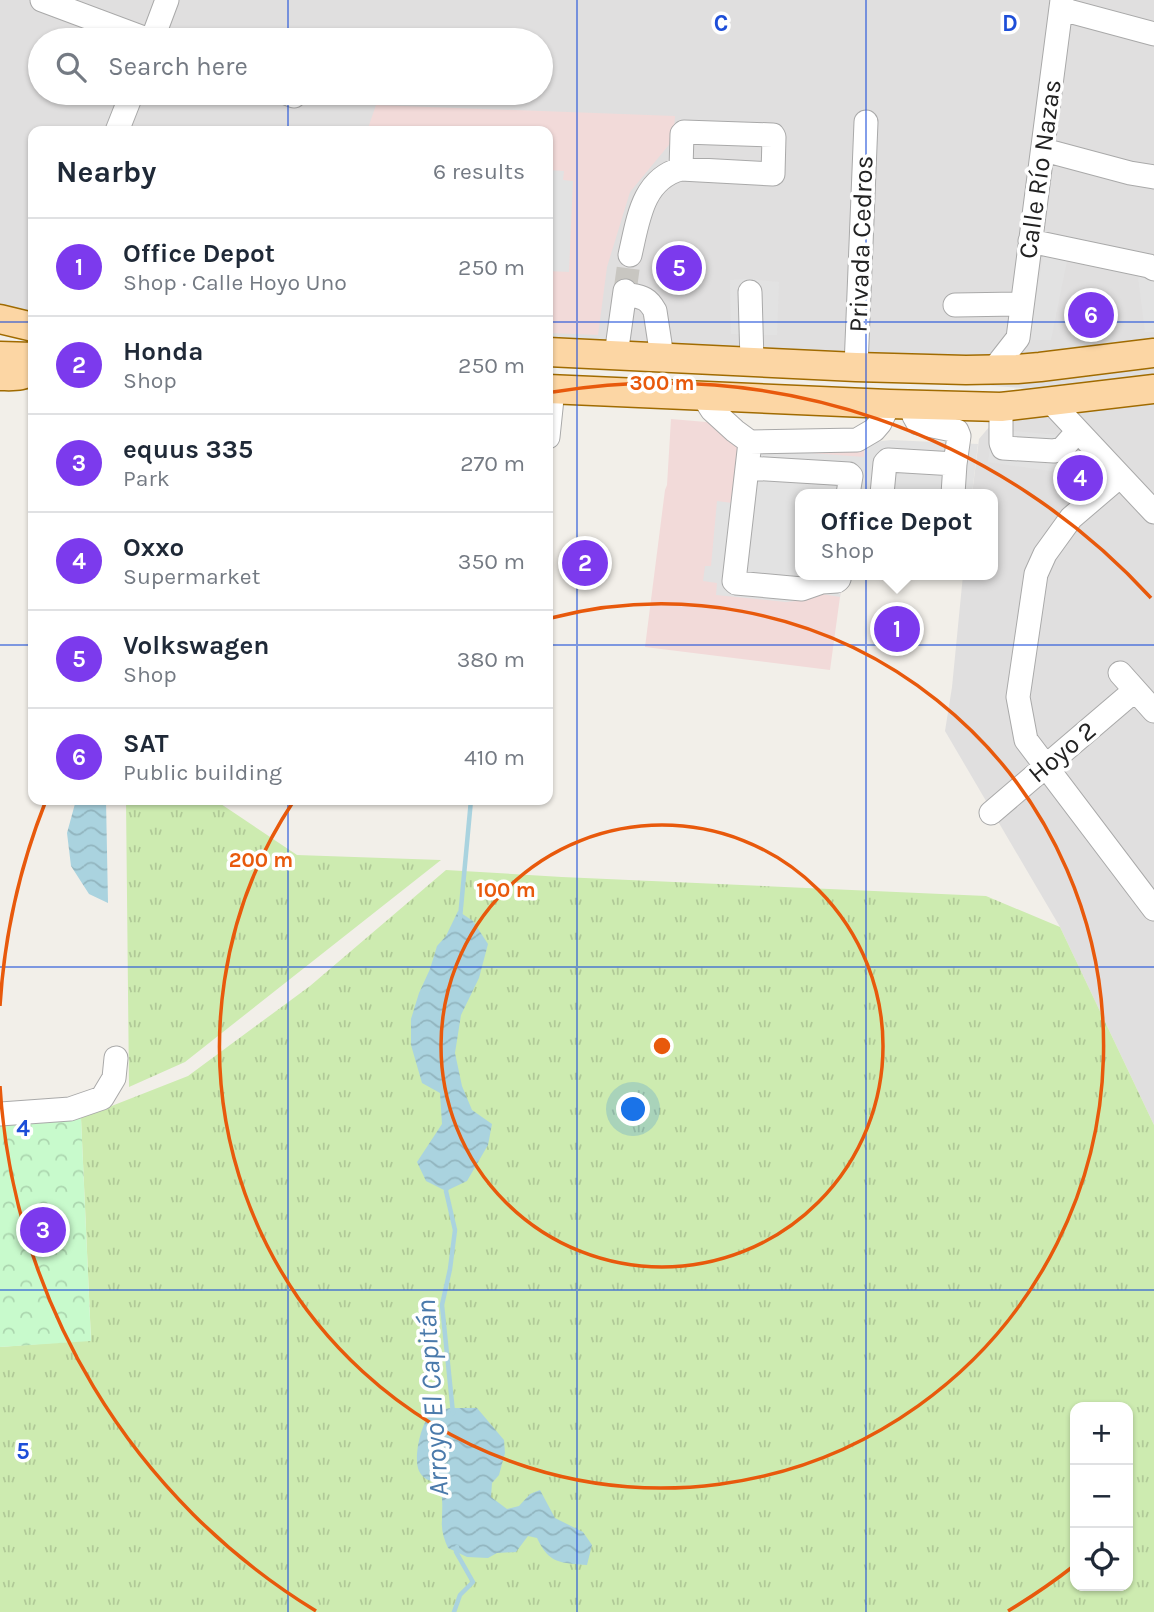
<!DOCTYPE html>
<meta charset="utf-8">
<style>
body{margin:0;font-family:Karla,sans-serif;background:#f6f6f7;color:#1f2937}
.controls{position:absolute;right:21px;bottom:21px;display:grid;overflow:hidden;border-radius:14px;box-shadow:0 2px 5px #0004}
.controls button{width:63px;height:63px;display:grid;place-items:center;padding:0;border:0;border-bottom:2px solid #e0e1e3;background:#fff;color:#1f2937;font:35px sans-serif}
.you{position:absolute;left:634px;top:1110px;width:24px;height:24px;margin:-18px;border:5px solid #fff;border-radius:50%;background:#1a73e8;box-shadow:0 0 0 10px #1a73e833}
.badge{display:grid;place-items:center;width:46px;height:46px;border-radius:50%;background:#7c3aed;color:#fff;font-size:23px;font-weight:700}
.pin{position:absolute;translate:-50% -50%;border:4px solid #fff;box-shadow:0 2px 7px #0006}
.popup{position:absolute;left:795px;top:489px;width:203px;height:91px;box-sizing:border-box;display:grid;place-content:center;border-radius:14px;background:#fff;filter:drop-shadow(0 2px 5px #0005);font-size:23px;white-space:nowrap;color:#747a83}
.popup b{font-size:26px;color:#1f2937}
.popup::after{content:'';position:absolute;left:50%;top:100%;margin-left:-14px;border:14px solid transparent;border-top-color:#fff}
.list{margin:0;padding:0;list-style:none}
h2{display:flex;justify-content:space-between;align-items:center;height:91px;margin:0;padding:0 28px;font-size:30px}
h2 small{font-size:23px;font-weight:400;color:#747a83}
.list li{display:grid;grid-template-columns:46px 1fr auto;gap:21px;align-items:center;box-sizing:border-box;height:98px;padding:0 28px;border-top:2px solid #e0e1e3}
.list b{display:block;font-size:26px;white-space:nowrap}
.list p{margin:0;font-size:23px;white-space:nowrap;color:#747a83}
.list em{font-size:23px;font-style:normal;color:#747a83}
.icon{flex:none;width:38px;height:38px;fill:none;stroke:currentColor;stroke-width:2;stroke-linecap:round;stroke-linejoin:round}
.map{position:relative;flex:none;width:1154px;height:1612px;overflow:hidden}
.search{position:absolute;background:#fff;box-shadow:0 2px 5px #0004;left:28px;top:28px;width:525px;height:77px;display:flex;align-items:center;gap:18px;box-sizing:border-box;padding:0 24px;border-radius:38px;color:#747a83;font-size:26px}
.panel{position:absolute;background:#fff;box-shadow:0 2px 5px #0004;left:28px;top:126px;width:525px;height:679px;border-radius:14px}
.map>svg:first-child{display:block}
</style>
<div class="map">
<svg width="1154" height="1612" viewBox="0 0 1154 1612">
<defs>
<pattern id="grass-tufts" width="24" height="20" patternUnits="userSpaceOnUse" patternTransform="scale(1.75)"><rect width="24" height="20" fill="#cdebb0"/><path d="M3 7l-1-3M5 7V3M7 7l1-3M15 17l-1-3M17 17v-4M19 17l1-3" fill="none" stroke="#b0c997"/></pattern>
<pattern id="park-crowns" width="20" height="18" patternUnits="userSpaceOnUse" patternTransform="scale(1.75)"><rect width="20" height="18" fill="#c8facc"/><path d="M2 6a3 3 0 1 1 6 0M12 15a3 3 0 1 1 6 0" fill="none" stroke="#acd6af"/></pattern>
<pattern id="water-waves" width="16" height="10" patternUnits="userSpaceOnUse" patternTransform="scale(1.75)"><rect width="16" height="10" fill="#aad3df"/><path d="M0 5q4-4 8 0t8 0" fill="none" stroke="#92b5bf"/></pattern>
</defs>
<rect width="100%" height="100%" fill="#f2efe9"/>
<path fill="#e0dfdf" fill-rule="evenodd" d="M0 0H1154V1125L1060 927 945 731 952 687 963 575H993V494H972L979 439 1022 388 548 353V131H33V315L0 313ZM40 40H541V93H40Z"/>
<path fill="#f2dad9" d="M376 105 675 116 673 140 630 192 607 267 598 335 548 333V131H367Z
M671 419 718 423 748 431 866 433 864 457 801 494V575H843L830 670 645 647 665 490 667 485Z"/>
<path fill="url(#grass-tufts)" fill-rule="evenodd" d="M126 800H215L297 855 441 860 185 1062 129 1087Z
M446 870 562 877 986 896 1060 927 1154 1125V1612H0V1347L91 1340 81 1118 188 1076 310 986ZM1075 1407H1128V1586H1075Z"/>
<path fill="url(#park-crowns)" d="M81 1118 91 1341 0 1347V1119Z"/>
<path fill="#e2e2e2" d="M548 170 564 171 563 180 573 181 569 272 548 271Z
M1046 239 1154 258V332H1145L1138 277 1067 261 1051 340H1029Z
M747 279 779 282 777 335 731 334 730 280Z
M1001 430 1060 435 1081 458 1063 473 988 462 991 441Z
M891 440 978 444 972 494H801V575H843L840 597 816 593 807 600 786 602 716 595 717 583 703 581 705 566H711L717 501 740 504 746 448 864 457 865 443Z"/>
<path fill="url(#water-waves)" d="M76 800H106L108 903 89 894 71 866 67 833Z
M458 911 473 921 488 944 479 978 461 1015 455 1053 462 1086 472 1110 492 1124 488 1145 467 1181 446 1191 426 1181 417 1162 442 1124 440 1093 422 1083 411 1045V1019L419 993 430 969 437 946 446 936Z
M452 1408H477L504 1440 505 1453 499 1475 492 1483 491 1497 507 1509 519 1506 530 1494 540 1490 555 1518 583 1532 592 1545 587 1565C561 1563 549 1564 537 1538L528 1536 516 1552 497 1553 488 1558 467 1557 448 1548C444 1539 441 1530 442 1520 442 1505 444 1495 437 1482 429 1481 423 1479 419 1471 413 1459 421 1422 431 1414 437 1409 444 1409 452 1408Z"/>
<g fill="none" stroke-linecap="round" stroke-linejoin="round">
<path stroke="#aad3df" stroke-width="4.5" d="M460 918 471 800
M447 1187 446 1191 455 1230 450 1269 442 1305 453 1413
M454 1612 460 1595 473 1582 456 1552 457 1547"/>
<path stroke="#c8c6c1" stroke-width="23" stroke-dasharray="23 11" stroke-linecap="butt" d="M625 291 630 255"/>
<g stroke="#a9a9a9" stroke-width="25">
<path id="minor" d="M42 0 149 40
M1061 9 1154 34
M152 40 167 0
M286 93 294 96
M117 131 132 93
M1044 150 1130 173 1154 177
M1030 241 1149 266 1154 269
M630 255C638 221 642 179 681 169L773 174 774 137 773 135 684 132 682 134 681 169
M750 292 752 361
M625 294C640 297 647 296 655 311L662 357
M955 305 1022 304
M616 355 625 291
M856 367 866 122
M993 370 1018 338 1062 0
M703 396 712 410 735 431 750 442 857 440 874 430 880 423 889 404
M1050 401 1154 512
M912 404 914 416 918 423 957 431 959 436 955 464
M1001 407V443L1003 448 1054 451 1062 449 1077 432
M548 437 553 389
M750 442 734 581 736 583 802 589 822 582 837 581 839 579 840 575
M748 468 849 474 851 476 848 494
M1119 477 1071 518 1045 554 1036 574 1018 697 1026 740 1154 909
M882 494 885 463 888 460 955 464 953 494
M1120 673 1154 711
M991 813 1134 691
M0 1114 70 1109 102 1098 114 1078 116 1058"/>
</g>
<g stroke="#a06b00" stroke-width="31">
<path id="major" d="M0 319 33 327
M548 352 856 367 966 370 1017 369 1040 367 1154 353
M0 356 33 357
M0 376C11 376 26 378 33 368
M548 389 889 404 1001 407 1154 389"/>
</g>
<use href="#minor" stroke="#fff" stroke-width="23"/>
<use href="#major" stroke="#fcd6a4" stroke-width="28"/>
</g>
<path fill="none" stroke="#1d4ed8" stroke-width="2" stroke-opacity="0.55" d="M288 0V40M577 0V1612M866 0V1612M288 93V131M0 322H33M548 322H1154M0 645H33M548 645H1154M288 800V1612M0 967H1154M0 1290H1154"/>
<g fill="none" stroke="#e8590c" stroke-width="3.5">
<circle cx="662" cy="1046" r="221"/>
<path d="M551 618A442 442 0 1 1 293 802"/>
<path d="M1075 1565A663 663 0 0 1 1008 1611M316 1611A663 663 0 0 1 0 1086M0 1006A663 663 0 0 1 45 803M553 392A663 663 0 0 1 1151 598"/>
</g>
<g text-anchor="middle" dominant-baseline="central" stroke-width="7" stroke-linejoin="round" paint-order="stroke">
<g font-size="26" fill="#222" stroke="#fff">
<text transform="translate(1040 169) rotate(-82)">Calle Río Nazas</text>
<text transform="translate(861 244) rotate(-88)">Privada Cedros</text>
<text transform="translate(1062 752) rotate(-40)">Hoyo 2</text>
</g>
<g font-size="28" font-style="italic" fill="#4a7aab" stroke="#fff">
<text transform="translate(432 1398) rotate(-94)">Arroyo El Capitán</text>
</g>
</g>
<g font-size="23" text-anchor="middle" font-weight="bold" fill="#1d4ed8" stroke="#fff" stroke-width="7" stroke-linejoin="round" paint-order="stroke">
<text x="721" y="31">C</text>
<text x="1010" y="31">D</text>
<text x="23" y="1136">4</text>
<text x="23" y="1459">5</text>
</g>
<circle cx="662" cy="1046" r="10" fill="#e8590c" stroke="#fff" stroke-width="3.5"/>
<g font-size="21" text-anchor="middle" font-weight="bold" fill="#e8590c" stroke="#fff" stroke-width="7" stroke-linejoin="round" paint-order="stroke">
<text x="662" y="390">300 m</text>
<text x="261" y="867">200 m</text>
<text x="506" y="897">100 m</text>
</g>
</svg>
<div class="controls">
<button>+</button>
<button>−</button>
<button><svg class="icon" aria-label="locate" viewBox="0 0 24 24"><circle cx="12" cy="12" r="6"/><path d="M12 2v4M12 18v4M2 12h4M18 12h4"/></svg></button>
</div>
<div class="you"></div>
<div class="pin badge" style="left:897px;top:629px">1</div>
<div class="popup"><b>Office Depot</b>Shop</div>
<div class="pin badge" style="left:585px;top:563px">2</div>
<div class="pin badge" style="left:43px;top:1230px">3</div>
<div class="pin badge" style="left:1080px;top:478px">4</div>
<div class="pin badge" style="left:679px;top:268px">5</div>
<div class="pin badge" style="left:1091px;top:315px">6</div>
<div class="search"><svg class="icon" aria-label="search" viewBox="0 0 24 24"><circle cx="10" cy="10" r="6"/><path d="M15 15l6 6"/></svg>Search here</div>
<section class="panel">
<h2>Nearby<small>6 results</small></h2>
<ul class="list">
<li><span class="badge">1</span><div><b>Office Depot</b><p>Shop · Calle Hoyo Uno</p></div><em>250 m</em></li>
<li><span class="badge">2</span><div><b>Honda</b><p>Shop</p></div><em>250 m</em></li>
<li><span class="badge">3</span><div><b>equus 335</b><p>Park</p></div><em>270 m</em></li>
<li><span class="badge">4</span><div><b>Oxxo</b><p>Supermarket</p></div><em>350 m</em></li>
<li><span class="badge">5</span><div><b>Volkswagen</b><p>Shop</p></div><em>380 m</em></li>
<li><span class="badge">6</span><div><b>SAT</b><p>Public building</p></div><em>410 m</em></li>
</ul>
</section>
</div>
